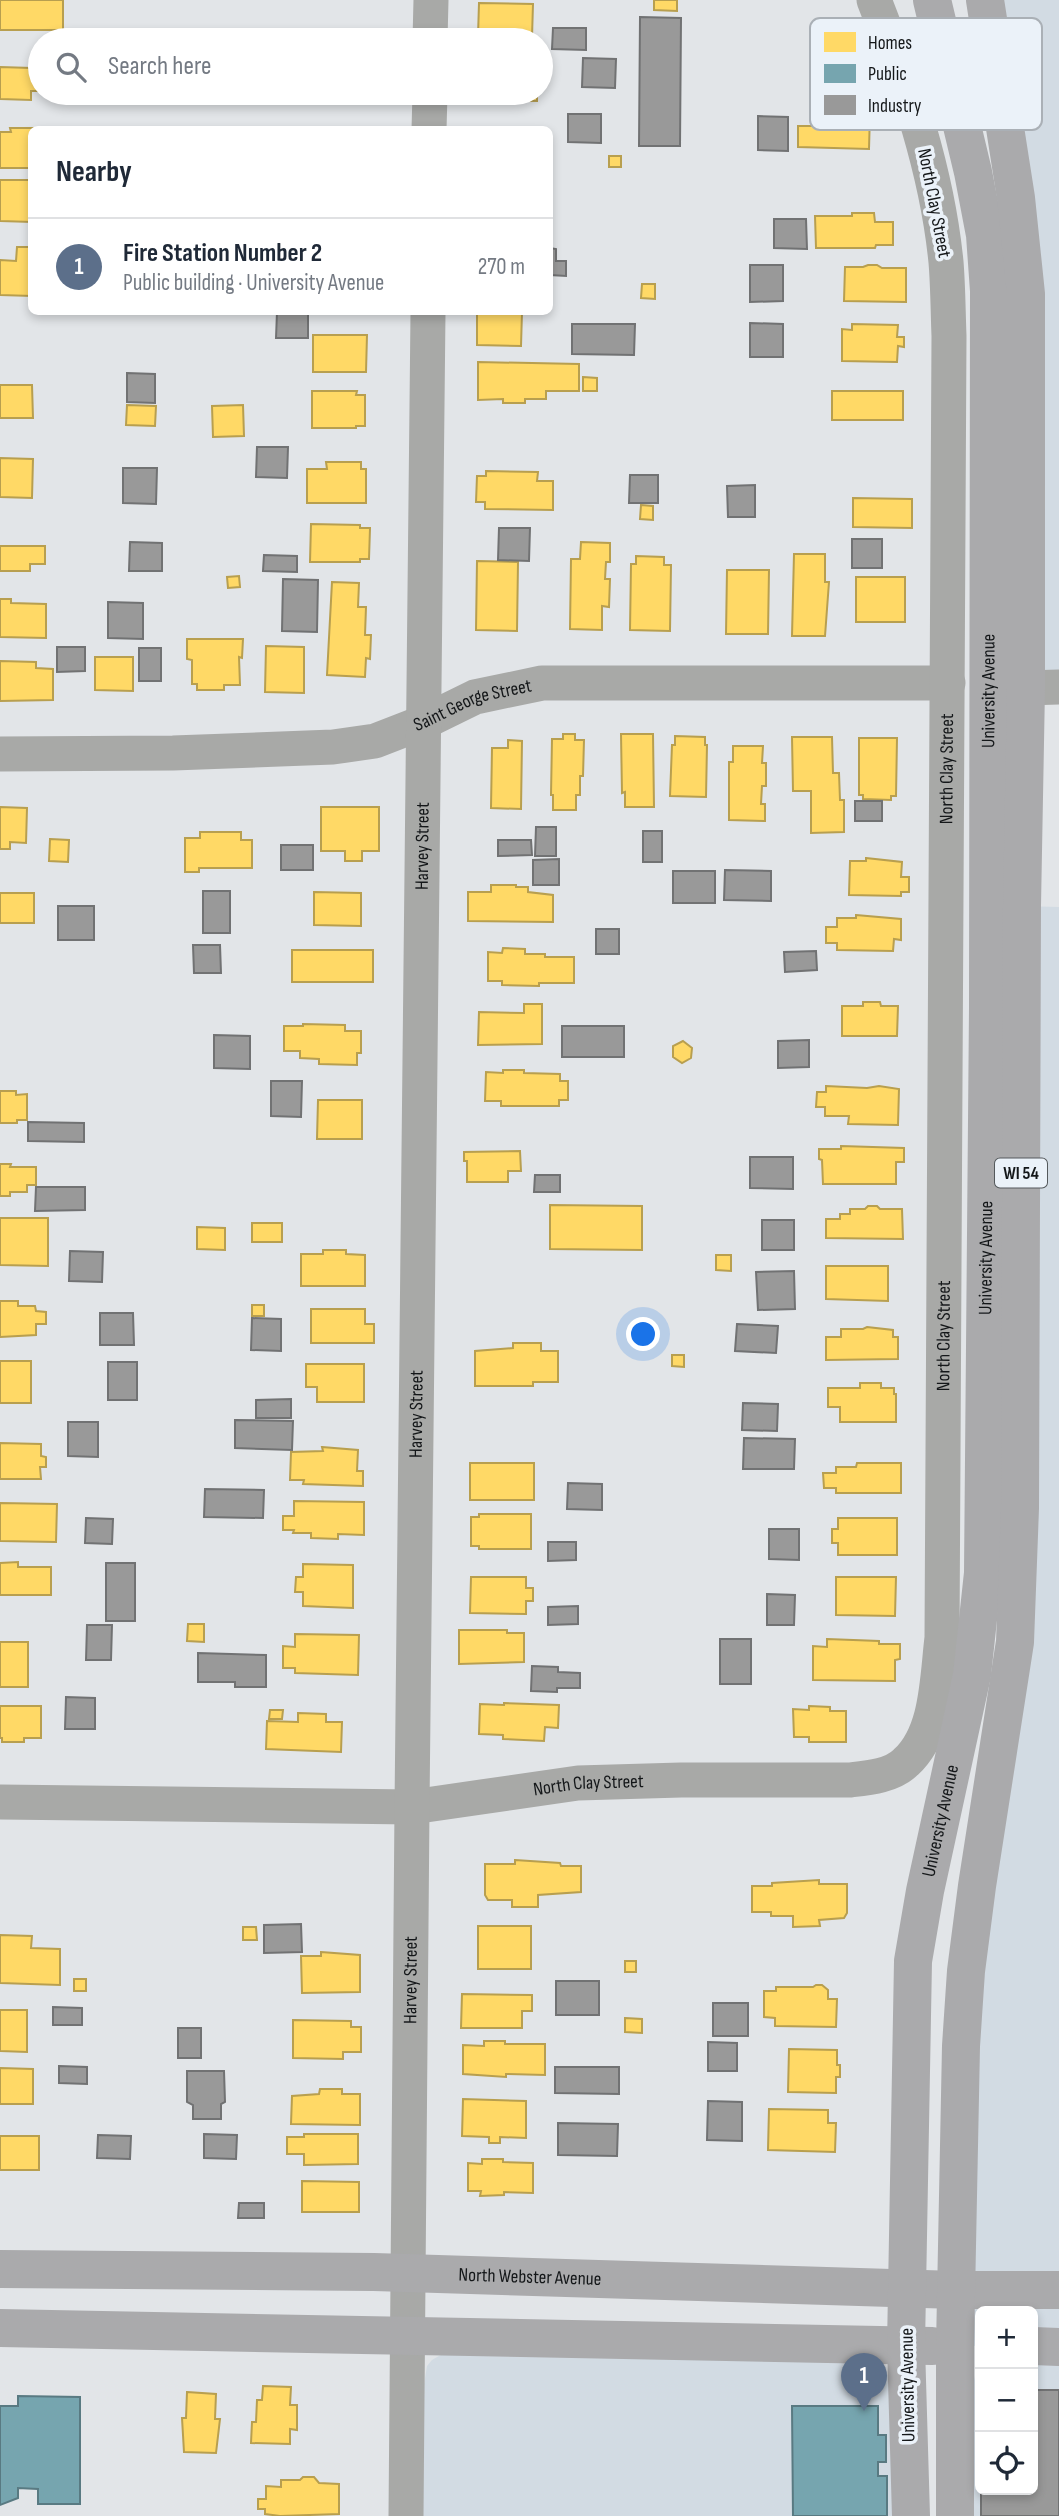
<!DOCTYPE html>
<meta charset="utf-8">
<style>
body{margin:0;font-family:"Sofia Sans Condensed",sans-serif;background:#f2f2f3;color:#1f2937}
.controls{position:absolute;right:21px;bottom:21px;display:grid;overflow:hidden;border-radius:10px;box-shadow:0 4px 10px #0003}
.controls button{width:63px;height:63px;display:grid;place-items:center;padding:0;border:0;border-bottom:2px solid #e0e1e3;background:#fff;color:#1f2937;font:35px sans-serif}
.you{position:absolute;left:644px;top:1335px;width:24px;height:24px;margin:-18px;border:5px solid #fff;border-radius:50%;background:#1a73e8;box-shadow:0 0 0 10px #1a73e833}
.badge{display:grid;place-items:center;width:46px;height:46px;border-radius:50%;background:#5c5f61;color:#fff;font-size:23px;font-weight:700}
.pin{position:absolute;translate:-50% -58px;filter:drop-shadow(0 2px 4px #0008)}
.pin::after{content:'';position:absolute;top:37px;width:24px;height:21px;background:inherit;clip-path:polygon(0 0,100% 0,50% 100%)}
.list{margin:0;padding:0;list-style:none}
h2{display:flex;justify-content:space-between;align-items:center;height:91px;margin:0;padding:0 28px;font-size:30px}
h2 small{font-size:23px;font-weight:400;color:#747a83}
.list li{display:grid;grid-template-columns:46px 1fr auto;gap:21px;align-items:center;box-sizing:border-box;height:98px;padding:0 28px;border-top:2px solid #e0e1e3}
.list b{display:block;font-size:26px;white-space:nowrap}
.list p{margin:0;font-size:23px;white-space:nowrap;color:#747a83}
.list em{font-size:23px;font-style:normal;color:#747a83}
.icon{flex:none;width:38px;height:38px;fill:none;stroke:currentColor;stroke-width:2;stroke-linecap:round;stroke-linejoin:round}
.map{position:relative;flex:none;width:1059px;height:2516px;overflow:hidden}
.search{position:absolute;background:#fff;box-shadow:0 4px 10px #0003;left:28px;top:28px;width:525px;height:77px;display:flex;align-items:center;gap:18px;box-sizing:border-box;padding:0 24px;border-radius:38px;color:#747a83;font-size:26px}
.panel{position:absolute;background:#fff;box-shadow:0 4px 10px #0003;left:28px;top:126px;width:525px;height:189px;border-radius:10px}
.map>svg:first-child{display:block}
</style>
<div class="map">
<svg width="1059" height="2516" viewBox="0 0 1059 2516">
<rect width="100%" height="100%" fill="#e2e5e8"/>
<path fill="#d2dbe3" d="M985 0H1059V687L1026 688Z
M1022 906 1059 907V2347L1033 2346V2311H980V2346H955L957 2246 1015 1642Z
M444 2353 861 2362 872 2365 885 2370 889 2377 893 2516H422L424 2384 427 2366 432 2360Z
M1033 2359 1059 2360V2516H971L972 2389 975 2376 980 2367V2490H1033Z"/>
<path fill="#ffd966" stroke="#b89f4f" stroke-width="2" d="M0 0H63V30H0Z
M654 0H677V11L654 10Z
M479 3 533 4 532 37 478 36Z
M0 67 31 68V76H40V91H31V100L0 99Z
M476 93H537V101L476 100Z
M826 112 870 113 869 149 798 147V126H815V119H825Z
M10 128H42L32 130V168H0V132H11Z
M609 156H621V167H609Z
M0 180H32V222L0 221Z
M852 213H874L875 222H893V245H876L875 248H816L815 216H852Z
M17 247H32V296L0 295V260L16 261Z
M868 265H877L882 268H906V302L844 301 845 267H863Z
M642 284H655V299L641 298Z
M477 312H522L521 346 477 345Z
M852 324 898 325 897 337H904V347L898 346 897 362 842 361V329L852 330Z
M313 335H367L366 372H313Z
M478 362 579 364V391H546V399H525V403H503V399L478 400Z
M583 377 597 378V391H583Z
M0 385H32L33 418H0Z
M312 391H357L356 395H365V426H356V428H312Z
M832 391H903V420H832Z
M127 405 156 406 155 426 126 425Z
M243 405 244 436 213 437 212 406Z
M0 458 33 459 32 498 0 497Z
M326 462H361V469H366V503H307V469H327Z
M486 471 538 472 537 481H553V510L485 509V502H476L477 476H486Z
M853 498 912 499V528L853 527Z
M641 505 653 506V520L640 519Z
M311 524 360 525V528H370L369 559H360V562H310Z
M581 542 610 543V562H606L605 579H610L609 607 602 606V630L570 629 571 559H580Z
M0 546H45V564H30V571H0Z
M794 554H825V582H829L825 636H792Z
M636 556 664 557V565H671L670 631 630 630 631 564H636Z
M477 561 518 562 517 631 476 630Z
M727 570H769L768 634H726Z
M239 576 240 587 228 588 227 577Z
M856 577H905V622H856Z
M332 582 359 583 358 607H366L365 635H371L370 659 366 658 365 677 327 675Z
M0 599H11V603L46 604V638L0 637Z
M187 639H243L242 658 239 657 240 685H224V690H197V684H192V660L187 659Z
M266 646 304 647V693L265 692Z
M95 657H133V691L95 690Z
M0 661 36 662V668L53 669V700L0 701Z
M563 734H575V740H584L583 776H580V795H576V810H553V795H551L552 739H563Z
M621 734H653L654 807H625V792L622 793Z
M675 736 705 737V745H707L706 797 670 796 672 745H675Z
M792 737H832L833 773H839L840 800H844V832L811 833V791H793Z
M859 738H897L896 796H891V800L863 799V795H859Z
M508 740 522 741 521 809 491 808 492 748H508Z
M733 746H763L762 763H766V786H762L761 804H765V821L729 820V762H733Z
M0 807 27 808 26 843 10 842V849H0Z
M321 807H379V851H362V861H345V851H321Z
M200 832H241V840H252V868H199V872H185V838H200Z
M50 839 69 840 68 862 49 861Z
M866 858 902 862 901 877H909V892H901V896L849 895 850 861H866Z
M491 885H516V887H528V892L553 895V922L468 921V892H491Z
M314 892 361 893V926L314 925Z
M0 893H34V923H0Z
M856 915 901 919V940L894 939 893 951 837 950V943H826V927H837V918H856Z
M503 948 525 949V954H545V957H574V983H539V986L502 985V981H488V952L502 953Z
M292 950H373V982H292Z
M863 1002H880L881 1006H898L897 1036H842V1006H863Z
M524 1004H542V1044L478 1045 479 1012 524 1013Z
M303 1024 345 1025V1031H361V1053H357V1065L319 1064V1059L300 1058V1051H284V1026H303Z
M683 1041 692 1048 691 1058 682 1063 673 1057V1046Z
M503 1070H524V1073L560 1074V1081H568V1100H559V1106H501V1101H485L486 1072 503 1073Z
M826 1086 867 1088 879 1086 899 1089 898 1125 848 1124 849 1116H825V1107H816L817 1092H826Z
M0 1091H16V1095L27 1094V1120H17V1123H0Z
M318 1100H362V1139H317Z
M841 1146 904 1148V1162H896V1184H823L822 1160 819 1159V1149H841Z
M520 1151 521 1171H508V1182H467V1161H464V1152Z
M0 1164H11L10 1167H36V1185H27V1192H10V1196H0Z
M550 1205 642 1206V1250L550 1249Z
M868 1206H877L880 1209H902L903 1239 826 1238V1219H840V1214H850V1209H865Z
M0 1218H48V1266L0 1265Z
M252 1223H282V1242H252Z
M197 1227 225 1228V1250L197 1249Z
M323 1250H346V1254L365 1255V1286H301V1254H323Z
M716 1255H731V1271L716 1270Z
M826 1266H888V1301L826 1299Z
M0 1301H18V1306H35L36 1311 46 1312V1324H36V1335L0 1337Z
M252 1305H264V1316H252Z
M311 1309H365V1324H374V1343H311Z
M867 1327 893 1330V1337H898V1359L826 1360V1337H841V1329H863Z
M513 1343H541V1351H558V1382H533V1386H475V1351L513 1348Z
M672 1355H684V1367L672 1366Z
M0 1361H31V1403H0Z
M306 1364H364V1402H317V1387H306Z
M860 1383H881V1388H894V1394H896V1422H840V1407H828V1388H860Z
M0 1443 41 1444V1456L46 1457V1467H40L41 1479H0Z
M322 1447 358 1450 357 1471H363V1486L303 1484 304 1480H290L291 1452 323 1451Z
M470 1463H534V1500H470Z
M857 1463H901V1493H836V1488H824L823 1473H836V1467H856Z
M294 1501 364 1502V1535L338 1534V1539L311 1538V1533H293L294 1530H283V1516H294Z
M0 1503 57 1504 56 1542 0 1541Z
M479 1514H531V1549H479V1546H471V1517H479Z
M838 1518H897V1555H838V1543H832V1529H838Z
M18 1562V1567H51V1595H0V1563Z
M303 1564 353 1565V1608L303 1606V1592H295L296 1577H303Z
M471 1577H526V1588H533V1601H526V1614L470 1613Z
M836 1577H896L895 1616 836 1615Z
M188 1624H204V1642L187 1641Z
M459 1630H507V1633H524V1662L459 1664Z
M295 1634 359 1635 358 1675 295 1673V1668H283V1646L295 1647Z
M827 1639 879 1641V1644H900V1659L895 1660V1681L813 1680V1646L827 1647Z
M0 1642H28V1687H0Z
M504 1703 559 1705 558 1728 545 1727 544 1741 503 1739V1735L479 1734 480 1704 504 1705Z
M0 1706H41V1738H24V1742H2V1738H0Z
M809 1706 830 1707V1711H846V1742H809V1737H794L793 1709 809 1710Z
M270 1710H283L282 1719H269Z
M298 1713 326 1714V1722H342L341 1752 266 1749 267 1721 298 1722Z
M515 1860 560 1863 561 1866H581V1892L538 1895V1907H512V1900H488L485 1895V1864H515Z
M819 1880V1884H847V1913L844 1918 819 1920 820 1926 793 1927V1916H771V1912H752V1886H772V1883Z
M478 1926H531V1969H478Z
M243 1927H256L257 1940H243Z
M0 1935 32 1936 31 1948 60 1949V1985L0 1983Z
M321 1952 360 1955V1992L302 1993 301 1956H321Z
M625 1961H636V1972H625Z
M74 1979H86V1991H74Z
M816 1985H822L828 1990V1999H837L836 2027 775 2026V2018L764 2017V1991H776V1987H813Z
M462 1994 532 1995V2011H522V2028H461Z
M0 2010H27V2052L0 2051Z
M625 2018 642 2019V2033L625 2032Z
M293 2020 351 2021V2027H361V2052H343V2059L293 2058Z
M484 2041H505V2044H545V2075L506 2074V2077L463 2074V2045L484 2046Z
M789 2049 837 2050V2065H840V2077H836V2093L788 2092Z
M0 2068 33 2069V2104H0Z
M320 2089H342V2094H360V2125L291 2124 292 2096 319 2094Z
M463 2099 526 2101V2138L500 2137V2143H489V2137L462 2136Z
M769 2109 828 2110V2123H836L835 2152 768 2150Z
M304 2134H358V2164L304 2165V2154H287V2137H304Z
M0 2136H39V2170H0Z
M482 2159H503V2162L533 2163V2193L504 2192V2195L480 2196 481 2191H468V2163L482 2164Z
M302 2181 359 2182V2212H302Z
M263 2386 291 2387 290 2405H297V2430L290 2429V2444L251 2443 252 2422H256L257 2400H262Z
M187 2392 216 2394 215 2419H220L216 2453 184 2452 182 2418H186Z
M303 2477H314L319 2483 339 2484V2514L280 2516 265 2514V2509H258V2499H266V2486L281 2487V2480H300Z"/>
<path fill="#76a5af" stroke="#597a82" stroke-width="2" d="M18 2396 80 2397V2504H38V2489L18 2488V2498L0 2505V2406H18Z
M792 2406H878V2435H886V2462H878V2476H887V2516H793Z"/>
<path fill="#999" stroke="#717273" stroke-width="2" d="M640 17 681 18 680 146H639Z
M553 28H586V50L552 49Z
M583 58 616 59 615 88 582 87Z
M568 114H601V143L568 142Z
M758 116 788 117V151L758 150Z
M774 219H806L807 249 774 248Z
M550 248 556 249V261H566V276L550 275Z
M750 265H783V301L750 302Z
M277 312H308V338H276Z
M750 323 783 324V357H750Z
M572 324H635L634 355 572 354Z
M127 373 155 374V403L127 402Z
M257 447H288L287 478 256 477Z
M123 468H157L156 504 123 503Z
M630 475H658V503H629Z
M755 485V517H728L727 486Z
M499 528H530L529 561 498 560Z
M852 539H882V568H852Z
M130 542 162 543V571H129Z
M264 555 297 556V572L263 571Z
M283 579 318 580 317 632 282 631Z
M108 602 143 603V639L108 638Z
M57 647H85V671L57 672Z
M139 648H161V681H139Z
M855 801H882V821H855Z
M536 827H556V856H535Z
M643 831H662V862H643Z
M498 840H531L532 855 498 856Z
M281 845H313V870H281Z
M559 859V885H533V860Z
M725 870 771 871V901L724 900Z
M673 871H715V903H673Z
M203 891H230V933H203Z
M58 906H94V940H58Z
M596 929H619V954H596Z
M193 945H220L221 973H194Z
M816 951 817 970 785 972 784 952Z
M562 1026H624V1057H562Z
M214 1035 250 1036V1069L214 1068Z
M809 1040V1067L778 1068V1041Z
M271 1081H302L301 1117 271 1116Z
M28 1122 84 1123V1142L28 1141Z
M750 1157H793V1189L750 1188Z
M535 1175H560V1192H534Z
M36 1187H85V1210L35 1211Z
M762 1220H794V1250H762Z
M70 1251 103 1252 102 1282 69 1281Z
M794 1271 795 1309 758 1310 756 1272Z
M100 1313H133L134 1345H100Z
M252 1318 281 1319V1351L251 1350Z
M737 1324 778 1326 776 1353 735 1351Z
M108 1362H137V1400H108Z
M291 1399V1418H256V1400Z
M743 1403 778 1404 777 1431 742 1430Z
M235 1420 293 1421 292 1450 235 1448Z
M68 1422H98V1457L68 1456Z
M744 1438 795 1439 794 1469H743Z
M568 1483 602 1484V1510L567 1509Z
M205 1489 264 1490 263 1518 204 1517Z
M86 1518 113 1519 112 1544 85 1543Z
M769 1529H799V1560L769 1559Z
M548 1542H576V1560L548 1561Z
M106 1563H135V1621H106Z
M767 1594 795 1595 794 1625H767Z
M578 1606V1624L548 1625V1607Z
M87 1625H112L111 1660H86Z
M720 1639H751V1684H720Z
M198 1653 266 1655V1687H235V1682H198Z
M532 1666 558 1667V1672L580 1673V1688H557V1692L531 1691Z
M66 1697 95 1698V1729H65Z
M301 1924 302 1952 264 1953V1925Z
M556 1981H599V2015H556Z
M713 2003H748V2036H713Z
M53 2007 82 2008V2025H53Z
M178 2028H201V2058H178Z
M708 2042 737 2043V2071H708Z
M59 2066 87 2067V2084L59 2083Z
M555 2067H619V2094L555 2093Z
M187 2071H224L225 2102 221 2104V2119H193V2105L187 2102Z
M708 2101 742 2102V2141L707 2140Z
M558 2123 618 2124 617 2156 558 2155Z
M204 2134 237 2135 236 2159 204 2158Z
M98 2135 131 2136 130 2159 97 2158Z
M239 2203H264V2218H238Z
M1033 2390H1059V2516H981V2490H1033Z"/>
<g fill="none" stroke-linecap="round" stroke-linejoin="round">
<g stroke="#a8a9a7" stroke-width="35">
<path d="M430 40 431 0"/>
<path d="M429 130 430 93"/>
<path d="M1026 688 1059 687"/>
<path id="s1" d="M0 754 173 753 333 747 375 741 424 722 475 697 542 683H948"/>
<path id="s2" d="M0 1802 412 1807 578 1783 681 1780H850C868 1778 892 1776 906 1762 938 1733 937 1678 942 1638L949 336C948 311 948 286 946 262 937 171 907 84 874 0"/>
<path id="s3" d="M406 2516 412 1807 428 312"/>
</g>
<g stroke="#aaaaac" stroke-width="38">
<path id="s4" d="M0 2269 374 2272 956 2290H1059"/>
<path d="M0 2328 932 2346"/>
<path d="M1033 2346 1059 2347"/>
<path id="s5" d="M911 2516 906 2346 913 1961 925 1891 972 1675 983 1573 988 1008 989 291 985 235 973 172 932 0"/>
<path d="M955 2516V2346L961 2046 966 1971 977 1886 1015 1642 1020 1508 1022 906 1026 688V294L1016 198 985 0"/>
</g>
</g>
<g text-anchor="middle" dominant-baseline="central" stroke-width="7" stroke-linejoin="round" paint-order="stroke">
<rect fill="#ebf2f9" stroke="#54595c" stroke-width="2" x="995" y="1158.5" width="52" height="29" rx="5"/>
<g font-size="18" font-weight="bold" fill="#141719">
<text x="1021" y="1173">WI 54</text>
</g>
<g font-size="19" fill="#141719" stroke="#ebf2f9">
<text transform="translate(934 203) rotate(79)">North Clay Street</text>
<text stroke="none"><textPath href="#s5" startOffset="1832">University Avenue</textPath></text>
<text stroke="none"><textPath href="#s1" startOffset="480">Saint George Street</textPath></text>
<text stroke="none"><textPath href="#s2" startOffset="1913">North Clay Street</textPath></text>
<text stroke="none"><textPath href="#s3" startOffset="1670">Harvey Street</textPath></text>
<text stroke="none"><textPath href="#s5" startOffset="1265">University Avenue</textPath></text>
<text stroke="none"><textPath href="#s2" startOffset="1346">North Clay Street</textPath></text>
<text stroke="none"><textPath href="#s3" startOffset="1102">Harvey Street</textPath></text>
<text stroke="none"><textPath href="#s2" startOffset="590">North Clay Street</textPath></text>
<text stroke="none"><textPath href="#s5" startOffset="698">University Avenue</textPath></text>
<text stroke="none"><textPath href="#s3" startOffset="536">Harvey Street</textPath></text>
<text stroke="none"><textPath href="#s4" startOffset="530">North Webster Avenue</textPath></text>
<text transform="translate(908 2385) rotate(-91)">University Avenue</text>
</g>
</g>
<rect x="810" y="18" width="232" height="112" rx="10" fill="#ebf2f9" stroke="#aab0b6" stroke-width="2"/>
<rect x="824" y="32" width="32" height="20" fill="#ffd966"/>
<rect x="824" y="64" width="32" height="19" fill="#76a5af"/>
<rect x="824" y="95" width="32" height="20" fill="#999"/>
<g font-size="19" fill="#141719">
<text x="868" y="49">Homes</text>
<text x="868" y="80">Public</text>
<text x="868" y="112">Industry</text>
</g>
</svg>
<div class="controls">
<button>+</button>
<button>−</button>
<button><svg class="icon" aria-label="locate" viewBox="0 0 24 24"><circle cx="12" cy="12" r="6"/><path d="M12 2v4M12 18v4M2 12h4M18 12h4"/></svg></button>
</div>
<div class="you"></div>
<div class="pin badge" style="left:864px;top:2411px;background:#5c6f8a">1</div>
<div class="search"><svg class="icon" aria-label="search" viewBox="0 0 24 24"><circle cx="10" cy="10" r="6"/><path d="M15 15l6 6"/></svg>Search here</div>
<section class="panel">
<h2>Nearby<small></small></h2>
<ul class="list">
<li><span class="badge" style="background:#5c6f8a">1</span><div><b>Fire Station Number 2</b><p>Public building · University Avenue</p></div><em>270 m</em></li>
</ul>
</section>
</div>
